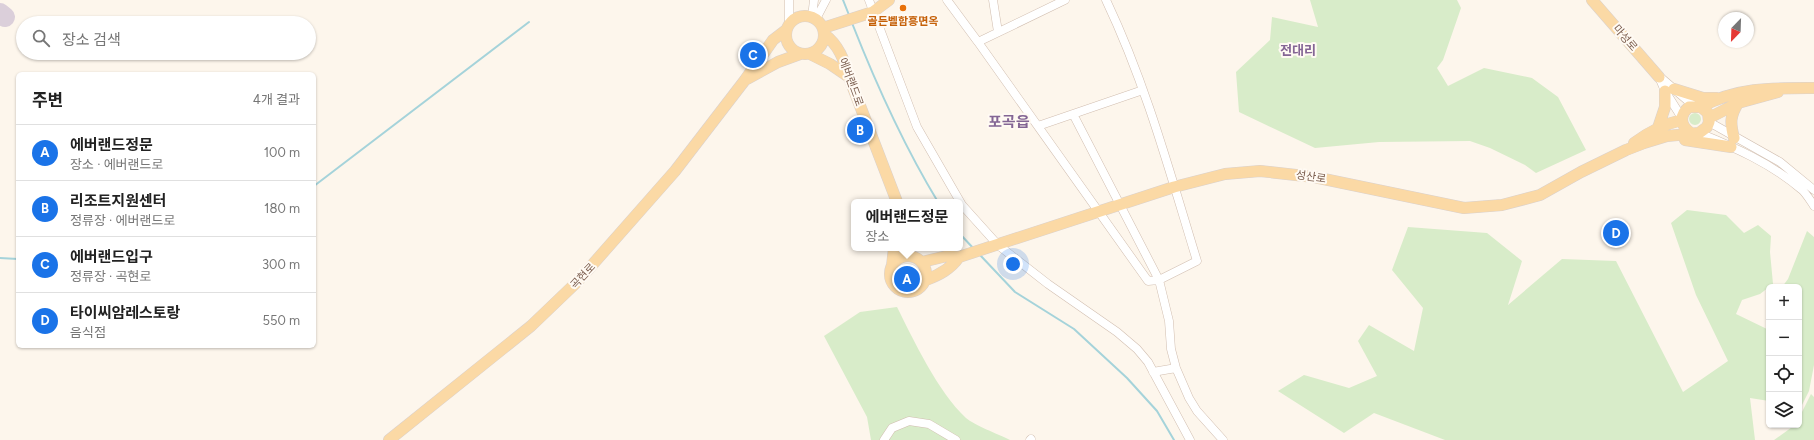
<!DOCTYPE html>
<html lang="ko">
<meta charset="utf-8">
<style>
body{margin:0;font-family:Figtree,"Noto Sans KR",sans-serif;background:#f2f2f2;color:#222}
.controls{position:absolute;right:12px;bottom:12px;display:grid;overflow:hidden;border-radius:6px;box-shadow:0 1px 3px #0004}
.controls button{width:36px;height:36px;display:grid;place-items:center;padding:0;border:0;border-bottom:1px solid #e0e0e0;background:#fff;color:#222;font:20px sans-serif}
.compass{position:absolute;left:1718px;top:12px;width:36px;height:36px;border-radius:50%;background:#fff;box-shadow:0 1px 3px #0004;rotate:203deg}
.you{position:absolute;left:1013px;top:264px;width:14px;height:14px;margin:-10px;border:3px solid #fff;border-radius:50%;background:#1a73e8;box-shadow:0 0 0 6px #1a73e833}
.badge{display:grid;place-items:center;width:26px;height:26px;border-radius:50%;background:#1a73e8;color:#fff;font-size:13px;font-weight:700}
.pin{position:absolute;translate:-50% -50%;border:2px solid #fff;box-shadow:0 1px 4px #0006}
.popup{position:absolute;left:851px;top:199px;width:112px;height:52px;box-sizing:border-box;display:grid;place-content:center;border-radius:6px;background:#fff;filter:drop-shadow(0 1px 3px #0005);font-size:13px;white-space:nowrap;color:#767676}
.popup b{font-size:15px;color:#222}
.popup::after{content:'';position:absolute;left:50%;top:100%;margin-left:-8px;border:8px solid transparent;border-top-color:#fff}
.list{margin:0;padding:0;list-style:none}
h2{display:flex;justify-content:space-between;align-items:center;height:52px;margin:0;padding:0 16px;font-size:17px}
h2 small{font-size:13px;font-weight:400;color:#767676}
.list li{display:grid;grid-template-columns:26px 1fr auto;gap:12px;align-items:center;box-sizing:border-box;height:56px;padding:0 16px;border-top:1px solid #e0e0e0}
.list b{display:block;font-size:15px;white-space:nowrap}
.list p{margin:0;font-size:13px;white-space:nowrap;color:#767676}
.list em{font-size:13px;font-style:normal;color:#767676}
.icon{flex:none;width:22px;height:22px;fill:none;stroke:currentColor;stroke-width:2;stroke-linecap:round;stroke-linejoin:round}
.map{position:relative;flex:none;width:1814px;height:440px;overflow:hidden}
.search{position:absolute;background:#fff;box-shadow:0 1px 3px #0004;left:16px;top:16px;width:300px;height:44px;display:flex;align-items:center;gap:10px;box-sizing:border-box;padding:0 14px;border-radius:22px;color:#767676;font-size:15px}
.panel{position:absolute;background:#fff;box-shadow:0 1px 3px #0004;left:16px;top:72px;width:300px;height:276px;border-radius:6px}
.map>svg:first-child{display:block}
</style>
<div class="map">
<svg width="1814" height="440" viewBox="0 0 1814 440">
<rect width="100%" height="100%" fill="#fdf6ec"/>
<path fill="#d8ecc9" d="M1310 0H1457L1461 8 1443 60 1437 68 1448 86 1484 68 1532 78 1558 97 1586 150 1536 173 1525 165 1490 148 1470 141 1379 142 1315 148 1239 112 1236 72 1270 40 1272 17 1318 27Z
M1689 119a6 6 0 1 1 12 0a6 6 0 1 1-12 0Z
M1687 210 1726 215 1744 233 1758 225 1771 236 1770 252 1773 284 1760 294 1742 300 1736 314 1769 330V401L1750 398 1755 440H1445L1374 413 1344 433 1278 391 1304 375 1349 388 1377 376 1358 341 1369 325 1414 351 1423 308 1392 270 1408 227 1487 233 1522 261 1508 305 1562 259 1616 261 1683 392 1728 361 1696 295 1671 223Z
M1807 231 1814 237V365L1809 391 1799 411V287H1782L1788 279Z
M897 307C914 341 938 392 966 418 974 425 998 434 1010 440H871L867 417 824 336 860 312Z
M1811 394 1814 397V440H1774L1795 425H1799V418Z"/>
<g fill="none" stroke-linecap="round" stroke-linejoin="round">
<path stroke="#a5d3da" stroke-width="2" d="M843 0 849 15
M852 23C876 84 904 146 938 202
M314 186 529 22
M960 234 974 249
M980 255 1015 292 1074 329 1127 378 1157 411 1174 440
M0 258 18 259"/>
<path stroke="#dbcfda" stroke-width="20" d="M0 13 5 17"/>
<g stroke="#d1beb0" stroke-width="9">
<path id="minor" d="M869 0 917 127 962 205 998 245 1048 284 1117 332 1137 349 1148 362 1190 440
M947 0 978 42 1065 0
M993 0 998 32
M812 17 814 0
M816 19 826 0
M789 24V0
M978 42 1148 281 1159 280 1197 261C1170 173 1146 84 1106 0
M1659 77 1665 91 1682 118
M1660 77 1694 106
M1073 114 1159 280 1169 321 1171 349 1176 368 1189 398 1197 411 1223 440
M1709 122 1780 162 1814 190
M1038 126 1143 90
M1699 133C1734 147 1772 164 1801 189 1806 193 1810 200 1814 206
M1153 372 1176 368
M884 440 892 428 909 421 929 424 956 440
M1030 440 1031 439"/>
</g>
<g stroke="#dad1cd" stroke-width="12">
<path id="major" d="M1592 0 1659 77
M786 35a19 19 0 1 1 38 0a19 19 0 1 1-38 0Z
M823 28 873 12 889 0
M824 34C839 45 844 60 849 77L897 202
M810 54 830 64 849 77
M747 79 778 62 800 54
M1674 89 1703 98H1717
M1701 107C1737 87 1775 88 1814 88
M1709 118 1738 103 1778 92
M1658 128 1665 107V91
M1734 138C1730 123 1730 116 1738 103
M1685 140 1731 147
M1634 143C1649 132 1663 124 1682 120
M890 274a18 18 0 1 1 36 0a18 18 0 1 1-36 0Z
M922 262 947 256 959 257 1174 187 1225 174 1260 171 1314 177 1464 208 1502 205 1540 195 1581 172 1626 150 1644 143 1667 136 1699 133 1707 127 1709 122 1708 113 1701 107H1689C1679 115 1680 126 1691 133
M892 266 894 248
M926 280C939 275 951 269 959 257
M389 440 531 326 578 281 675 171 745 80 773 40 786 30"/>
</g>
<use href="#minor" stroke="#fff" stroke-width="8"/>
<use href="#major" stroke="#fbd9a5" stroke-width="11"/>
</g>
<circle fill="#e8710a" stroke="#fffaf3" stroke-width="1.5" cx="903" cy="8" r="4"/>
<g text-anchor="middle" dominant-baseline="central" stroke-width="4" stroke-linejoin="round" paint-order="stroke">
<g font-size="11" font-weight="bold" fill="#c56008" stroke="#fffaf3">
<text x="903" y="21">골든벨함흥면옥</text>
</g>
<g font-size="11" fill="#7a5c4d" stroke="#fffaf3">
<text transform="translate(1625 38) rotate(49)">마성로</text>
<text transform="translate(851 82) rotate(70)">에버랜드로</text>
<text transform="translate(1311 177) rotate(8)">성산로</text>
<text transform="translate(583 276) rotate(-47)">곡현로</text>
</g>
<g font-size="13" font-weight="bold" fill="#846695" stroke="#fffaf3">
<text x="1298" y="50">전대리</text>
</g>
<g font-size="15" font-weight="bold" fill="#846695" stroke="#fffaf3">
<text x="1009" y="122">포곡읍</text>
</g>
</g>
</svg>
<div class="controls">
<button>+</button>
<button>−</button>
<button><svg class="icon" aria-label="locate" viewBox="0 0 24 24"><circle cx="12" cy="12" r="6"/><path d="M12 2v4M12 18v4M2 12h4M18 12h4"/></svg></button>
<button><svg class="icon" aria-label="layers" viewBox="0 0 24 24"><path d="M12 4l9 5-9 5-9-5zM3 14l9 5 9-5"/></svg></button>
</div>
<svg class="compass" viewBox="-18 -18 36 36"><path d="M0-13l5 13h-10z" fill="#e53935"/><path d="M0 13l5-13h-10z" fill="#767676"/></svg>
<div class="you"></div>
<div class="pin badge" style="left:907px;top:279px">A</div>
<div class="popup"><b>에버랜드정문</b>장소</div>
<div class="pin badge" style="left:860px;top:130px">B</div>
<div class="pin badge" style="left:753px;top:55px">C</div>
<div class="pin badge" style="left:1616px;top:233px">D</div>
<div class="search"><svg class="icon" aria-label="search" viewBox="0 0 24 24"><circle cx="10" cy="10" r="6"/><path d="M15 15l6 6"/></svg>장소 검색</div>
<section class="panel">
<h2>주변<small>4개 결과</small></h2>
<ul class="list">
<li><span class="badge">A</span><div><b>에버랜드정문</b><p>장소 · 에버랜드로</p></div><em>100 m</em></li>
<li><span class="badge">B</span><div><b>리조트지원센터</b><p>정류장 · 에버랜드로</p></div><em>180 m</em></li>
<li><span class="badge">C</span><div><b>에버랜드입구</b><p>정류장 · 곡현로</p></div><em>300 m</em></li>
<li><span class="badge">D</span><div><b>타이씨암레스토랑</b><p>음식점</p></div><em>550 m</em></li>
</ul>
</section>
</div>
